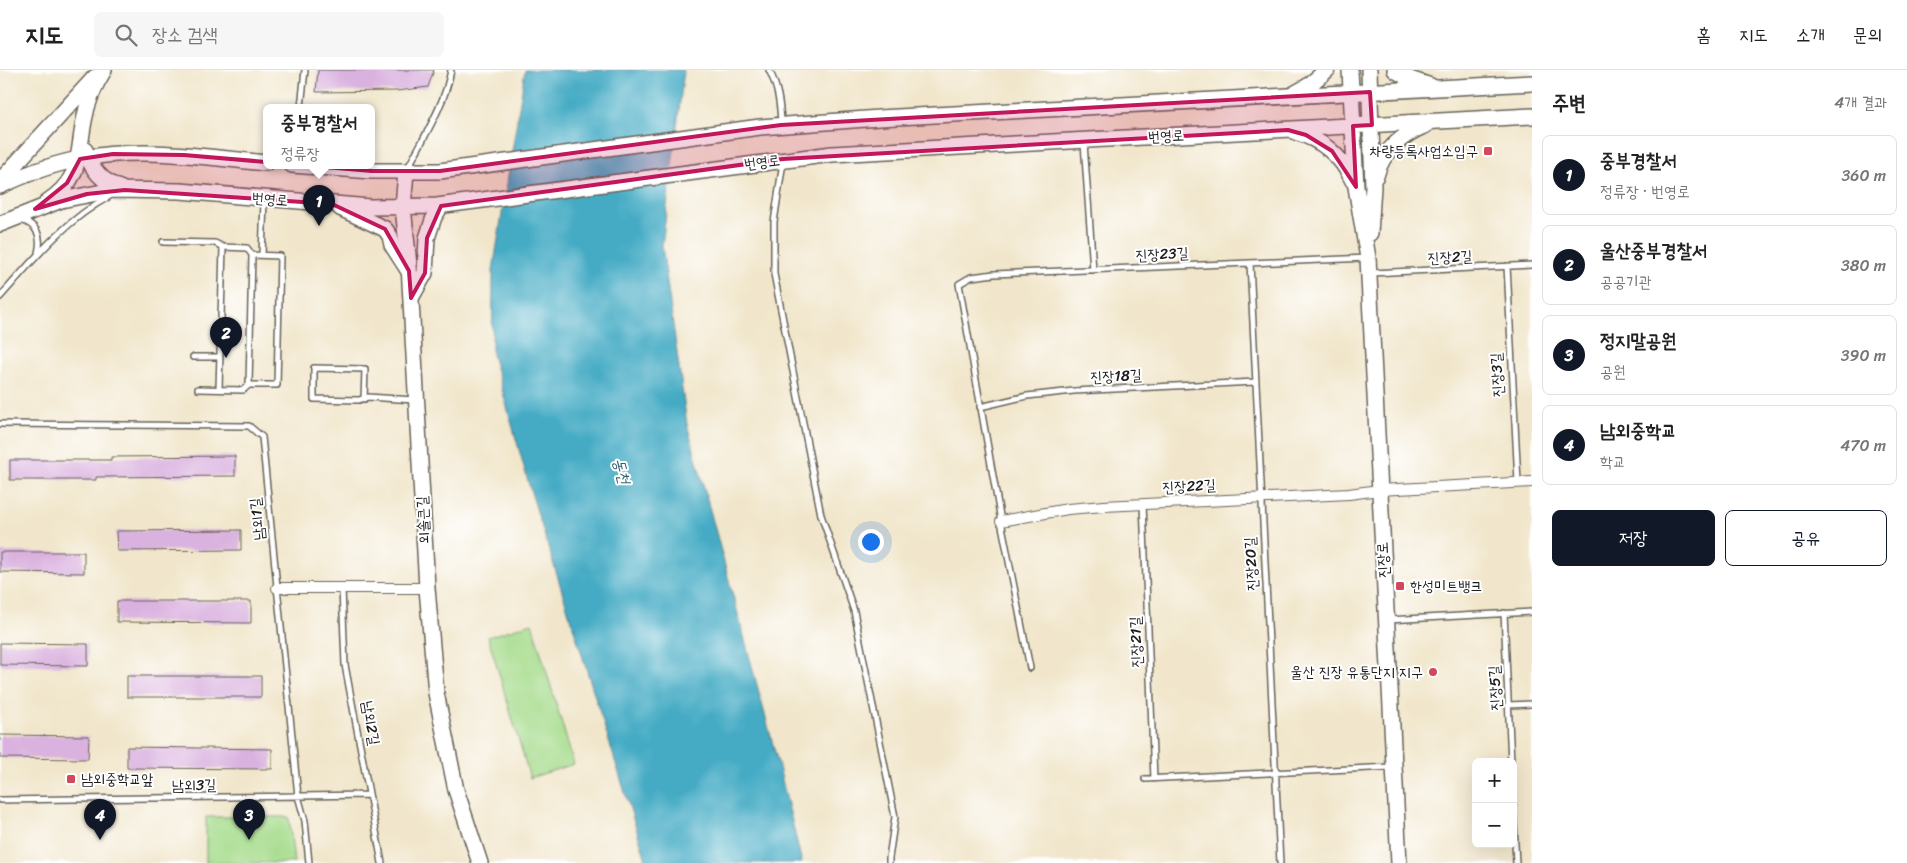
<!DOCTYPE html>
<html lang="ko">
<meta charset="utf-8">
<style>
body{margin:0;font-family:Sriracha,"Poor Story",sans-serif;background:#f6f6f6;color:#222}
.controls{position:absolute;right:15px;bottom:15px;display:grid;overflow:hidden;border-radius:8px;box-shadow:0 5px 20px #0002}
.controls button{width:45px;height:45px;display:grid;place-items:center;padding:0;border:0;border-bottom:1px solid #e0e0e0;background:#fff;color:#222;font:25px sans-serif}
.you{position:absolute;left:870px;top:471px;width:18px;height:18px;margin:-12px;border:4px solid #fff;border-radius:50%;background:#1a73e8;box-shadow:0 0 0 8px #1a73e833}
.badge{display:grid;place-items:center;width:32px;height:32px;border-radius:50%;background:#111827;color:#fff;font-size:16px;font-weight:700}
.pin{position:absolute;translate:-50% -41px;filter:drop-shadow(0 1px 2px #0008)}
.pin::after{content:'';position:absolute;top:26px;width:18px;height:15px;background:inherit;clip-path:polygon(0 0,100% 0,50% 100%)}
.popup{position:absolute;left:263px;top:34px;width:112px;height:65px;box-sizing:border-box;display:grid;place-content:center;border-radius:8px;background:#fff;filter:drop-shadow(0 1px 4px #0005);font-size:16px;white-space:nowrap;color:#767676}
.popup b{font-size:19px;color:#222}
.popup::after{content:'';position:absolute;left:50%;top:100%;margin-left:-10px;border:10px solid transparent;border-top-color:#fff}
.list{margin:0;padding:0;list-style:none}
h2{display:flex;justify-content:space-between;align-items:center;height:65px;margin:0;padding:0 20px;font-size:21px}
h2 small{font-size:16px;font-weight:400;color:#767676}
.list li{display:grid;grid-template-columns:32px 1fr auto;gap:15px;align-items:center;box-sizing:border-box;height:80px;margin:0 10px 10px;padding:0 10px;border:1px solid #e0e0e0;border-radius:8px}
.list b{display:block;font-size:19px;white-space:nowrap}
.list p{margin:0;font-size:16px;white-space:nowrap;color:#767676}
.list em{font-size:16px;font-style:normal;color:#767676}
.actions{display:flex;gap:10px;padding:15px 20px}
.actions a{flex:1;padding:11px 0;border:1px solid #111827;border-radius:8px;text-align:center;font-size:18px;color:#111827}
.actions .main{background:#111827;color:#fff}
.icon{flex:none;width:28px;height:28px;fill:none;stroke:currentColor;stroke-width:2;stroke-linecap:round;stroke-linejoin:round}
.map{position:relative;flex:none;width:1532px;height:793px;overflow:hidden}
header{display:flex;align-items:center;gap:30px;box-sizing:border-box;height:70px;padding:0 25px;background:#fff;border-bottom:1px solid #e0e0e0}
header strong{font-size:24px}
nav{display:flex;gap:28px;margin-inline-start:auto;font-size:18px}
.search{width:350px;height:45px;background:#f6f6f6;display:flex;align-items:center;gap:12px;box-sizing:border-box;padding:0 18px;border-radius:8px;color:#767676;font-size:19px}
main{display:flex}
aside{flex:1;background:#fff}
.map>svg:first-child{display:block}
</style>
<header>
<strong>지도</strong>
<div class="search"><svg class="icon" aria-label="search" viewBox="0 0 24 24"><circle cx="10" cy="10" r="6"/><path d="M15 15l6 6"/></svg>장소 검색</div>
<nav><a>홈</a><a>지도</a><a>소개</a><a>문의</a></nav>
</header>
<main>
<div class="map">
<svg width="1532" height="793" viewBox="0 0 1532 793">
<rect width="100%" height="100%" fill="#fff"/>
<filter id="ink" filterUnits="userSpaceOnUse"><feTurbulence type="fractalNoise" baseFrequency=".02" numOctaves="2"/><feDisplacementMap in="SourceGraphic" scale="10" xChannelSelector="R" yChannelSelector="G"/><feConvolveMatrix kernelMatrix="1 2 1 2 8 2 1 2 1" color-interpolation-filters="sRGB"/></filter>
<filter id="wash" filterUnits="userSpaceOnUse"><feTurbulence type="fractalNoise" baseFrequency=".0096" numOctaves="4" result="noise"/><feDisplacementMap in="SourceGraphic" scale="20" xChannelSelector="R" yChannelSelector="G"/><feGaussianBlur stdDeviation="1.12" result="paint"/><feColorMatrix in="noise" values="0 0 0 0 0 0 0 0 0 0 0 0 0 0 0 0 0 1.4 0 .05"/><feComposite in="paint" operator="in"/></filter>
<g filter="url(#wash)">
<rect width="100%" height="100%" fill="#f1e6cb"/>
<path fill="#a6dc8c" stroke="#617c54" d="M532 553 574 694 530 708 488 567Z
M206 747H289L294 793H206Z"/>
<path fill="#45abc4" stroke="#306470" d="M525 0H684L662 176 687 354 778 693 802 793H647L531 422 492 284 493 200Z"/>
<g id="blocks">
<path fill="#dab2df" d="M318 0H434L428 17 397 21 316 22Z
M235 386V406L96 407V410H10V390H111V387Z
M241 460V480L117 481 116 461Z
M0 482H84V503L0 502Z
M117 531H251V553L117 552Z
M0 573 88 574V596L0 595Z
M127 606H261V627H127Z
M0 665 89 666 88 689 0 688Z
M127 677 272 679V699L127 698Z"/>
</g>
</g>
<g filter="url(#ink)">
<use href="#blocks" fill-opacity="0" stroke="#676359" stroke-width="1"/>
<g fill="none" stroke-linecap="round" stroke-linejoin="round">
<g stroke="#676359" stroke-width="8">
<path id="lane" d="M769 0C778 17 780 34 781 52
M301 37 305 0
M1084 73 1093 200
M783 92 774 152V204L821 445 854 541 895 747 889 788V793
M407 100C423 68 445 35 451 0
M20 150C38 154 42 167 38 183
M163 172 215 173 223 177
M262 185 264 131
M1250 193 1280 793
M1507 196 1518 412
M1372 203 1532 195
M0 227C33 190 65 150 110 126
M193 287H220
M198 319 243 320 249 315H277L280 186 252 185 249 315
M219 319 223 177 247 178 252 185
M364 329 365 299 314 298V329L359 330 368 327 414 330
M980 337 1027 326 1074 321 1255 312
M0 354 249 356 262 367 298 726 305 751 309 793
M1143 434 1154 709
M342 518 345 595 382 793
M1504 543 1511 692
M1388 550 1532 542
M1030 598 1001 451 959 214 971 207 994 204 1367 188
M1508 635 1532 634
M1145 709 1391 697
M0 730 369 725
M1513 736 1516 793"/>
</g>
<g stroke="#676359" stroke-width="12">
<path id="street" d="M1001 451 1068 439 1104 436 1349 424 1379 420 1532 412
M277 518H427"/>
</g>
<g stroke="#676359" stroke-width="18">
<path id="secondary" d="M1350 0 1356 117 1368 188 1399 793
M1369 0 1373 117 1370 163
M1395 0 1410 9 1431 16
M1292 25 1308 16 1327 0
M1295 62C1321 69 1342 86 1353 111
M85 80C92 100 102 112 122 119
M292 95 372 101H440L760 57 879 48 1532 13
M406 102 403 137 409 195 427 518 436 623 456 720 480 793
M1376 106C1382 81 1403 64 1426 55
M0 111 95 7
M0 116C26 104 52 94 80 89 141 76 205 87 266 93
M47 132C82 109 77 87 84 51 87 32 94 16 104 0
M340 138 385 159 390 166 392 175 408 200
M0 154 61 130 113 120 180 121 370 137 437 136 832 84 1532 46
M411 228 425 203 427 168 434 147 441 136"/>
</g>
<use href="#lane" stroke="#fff" stroke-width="5"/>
<use href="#street" stroke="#fff" stroke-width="10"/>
<use href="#secondary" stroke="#fff" stroke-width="15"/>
</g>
</g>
<path fill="#c2185b" fill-opacity="0.2" stroke="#c2185b" stroke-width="4" stroke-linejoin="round" d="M1370 22 1372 55 1353 56 1356 117 1332 81 1306 65 1288 60 783 89 441 136 427 168 425 203 411 228 409 201 385 159 332 134 125 120 87 124 35 139 67 113 80 89 113 84 184 85 372 101H440L781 55Z"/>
<g fill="#d1495b" stroke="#fff" stroke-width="2">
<rect x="1483" y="76" width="10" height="10" rx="2.5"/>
<rect x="1395" y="511" width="10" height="10" rx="2.5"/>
<circle cx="1433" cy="602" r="5"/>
<rect x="66" y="704" width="10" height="10" rx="2.5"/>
</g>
<g text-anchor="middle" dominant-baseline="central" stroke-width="4" stroke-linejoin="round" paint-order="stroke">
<g font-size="15" fill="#1c1c1c" stroke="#fff">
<text transform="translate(1166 66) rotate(-3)">번영로</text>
<text transform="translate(762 92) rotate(-7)">번영로</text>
<text transform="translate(270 129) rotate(5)">번영로</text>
<text transform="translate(1162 184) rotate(-3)">진장23길</text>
<text transform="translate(1450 187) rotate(-3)">진장2길</text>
<text transform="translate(1497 305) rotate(-93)">진장3길</text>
<text transform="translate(1116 306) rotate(-3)">진장18길</text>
<text transform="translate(1189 416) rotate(-3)">진장22길</text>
<text transform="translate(257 449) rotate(-96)">남외1길</text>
<text transform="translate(423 450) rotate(-93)">외솔큰길</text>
<text transform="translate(1383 490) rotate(-93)">진장로</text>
<text transform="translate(1251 494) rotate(-93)">진장20길</text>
<text transform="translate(1136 572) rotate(-92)">진장21길</text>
<text transform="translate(1495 618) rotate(-93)">진장5길</text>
<text transform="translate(371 653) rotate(80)">남외2길</text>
<text transform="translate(194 715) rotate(-1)">남외3길</text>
</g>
<g font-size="15" fill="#1c1c1c" stroke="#fff" text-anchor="end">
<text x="1478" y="81">차량등록사업소입구</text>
<text x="1410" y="516" text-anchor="start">한성미트뱅크</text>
<text x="1423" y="602">울산 진장 유통단지 지구</text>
<text x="81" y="709" text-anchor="start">남외중학교앞</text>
</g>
<g font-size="16" font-style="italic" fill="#306470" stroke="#fff">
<text transform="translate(622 401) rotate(76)">동천</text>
</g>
</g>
</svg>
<div class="controls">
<button>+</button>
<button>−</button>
</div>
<div class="you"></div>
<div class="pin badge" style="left:319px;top:156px">1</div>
<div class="popup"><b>중부경찰서</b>정류장</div>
<div class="pin badge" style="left:226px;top:288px">2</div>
<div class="pin badge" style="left:249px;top:770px">3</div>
<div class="pin badge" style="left:100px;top:770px">4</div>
</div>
<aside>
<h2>주변<small>4개 결과</small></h2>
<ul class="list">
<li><span class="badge">1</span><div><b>중부경찰서</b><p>정류장 · 번영로</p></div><em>360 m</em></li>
<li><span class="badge">2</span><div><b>울산중부경찰서</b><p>공공기관</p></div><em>380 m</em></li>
<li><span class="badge">3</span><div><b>정지말공원</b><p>공원</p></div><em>390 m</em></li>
<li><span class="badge">4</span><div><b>남외중학교</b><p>학교</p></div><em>470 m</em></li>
</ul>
<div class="actions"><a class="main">저장</a><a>공유</a></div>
</aside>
</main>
